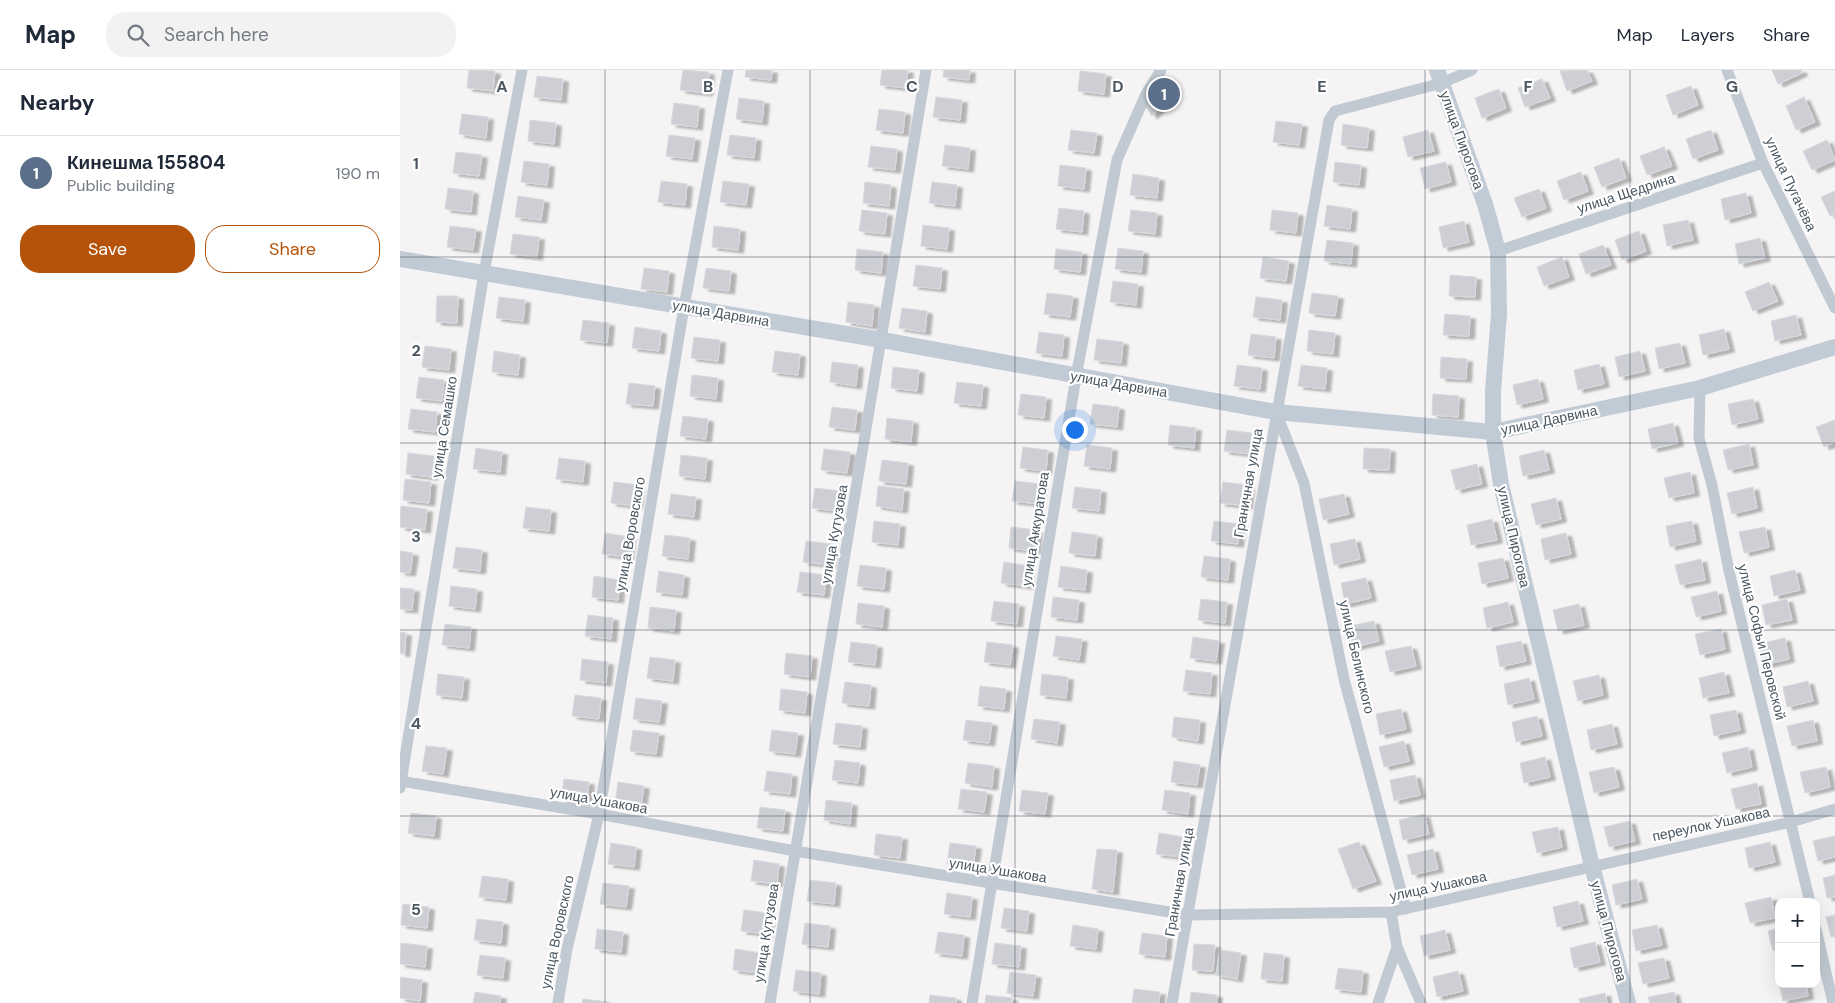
<!DOCTYPE html>
<meta charset="utf-8">
<style>
body{margin:0;font-family:"DM Sans",sans-serif;background:#f2f2f3;color:#1f2937}
.controls{position:absolute;right:15px;bottom:15px;display:grid;overflow:hidden;border-radius:10px;box-shadow:0 5px 20px #0002}
.controls button{width:45px;height:45px;display:grid;place-items:center;padding:0;border:0;border-bottom:1px solid #e0e1e3;background:#fff;color:#1f2937;font:25px sans-serif}
.you{position:absolute;left:674px;top:359px;width:18px;height:18px;margin:-12px;border:4px solid #fff;border-radius:50%;background:#1a73e8;box-shadow:0 0 0 8px #1a73e833}
.badge{display:grid;place-items:center;width:32px;height:32px;border-radius:50%;background:#b45309;color:#fff;font-size:16px;font-weight:700}
.pin{position:absolute;translate:-50% -50%;border:2px solid #fff;box-shadow:0 1px 5px #0006}
.list{margin:0;padding:0;list-style:none}
h2{display:flex;justify-content:space-between;align-items:center;height:65px;margin:0;padding:0 20px;font-size:21px}
h2 small{font-size:16px;font-weight:400;color:#747a83}
.list li{display:grid;grid-template-columns:32px 1fr auto;gap:15px;align-items:center;box-sizing:border-box;height:75px;padding:0 20px;border-top:1px solid #e0e1e3}
.list b{display:block;font-size:19px;white-space:nowrap}
.list p{margin:0;font-size:16px;white-space:nowrap;color:#747a83}
.list em{font-size:16px;font-style:normal;color:#747a83}
.actions{display:flex;gap:10px;padding:15px 20px}
.actions a{flex:1;padding:11px 0;border:1px solid #b45309;border-radius:20px;text-align:center;font-size:18px;color:#b45309}
.actions .main{background:#b45309;color:#fff}
.icon{flex:none;width:28px;height:28px;fill:none;stroke:currentColor;stroke-width:2;stroke-linecap:round;stroke-linejoin:round}
.map{position:relative;flex:none;width:1435px;height:933px;overflow:hidden}
header{display:flex;align-items:center;gap:30px;box-sizing:border-box;height:70px;padding:0 25px;background:#fff;border-bottom:1px solid #e0e1e3}
header strong{font-size:24px}
nav{display:flex;gap:28px;margin-inline-start:auto;font-size:18px}
.search{width:350px;height:45px;background:#f2f2f3;display:flex;align-items:center;gap:12px;box-sizing:border-box;padding:0 18px;border-radius:20px;color:#747a83;font-size:19px}
main{display:flex}
aside{flex:1;background:#fff}
.map>svg:first-child{display:block}
</style>
<header>
<strong>Map</strong>
<div class="search"><svg class="icon" aria-label="search" viewBox="0 0 24 24"><circle cx="10" cy="10" r="6"/><path d="M15 15l6 6"/></svg>Search here</div>
<nav><a>Map</a><a>Layers</a><a>Share</a></nav>
</header>
<main>
<aside>
<h2>Nearby<small></small></h2>
<ul class="list">
<li><span class="badge" style="background:#5c6f8a">1</span><div><b>Кинешма 155804</b><p>Public building</p></div><em>190 m</em></li>
</ul>
<div class="actions"><a class="main">Save</a><a>Share</a></div>
</aside>
<div class="map">
<svg width="1435" height="933" viewBox="0 0 1435 933">
<defs>
<filter id="shadow"><feDropShadow dx="5.5" dy="3" stdDeviation="1" flood-color="#0004"/></filter>
</defs>
<rect width="100%" height="100%" fill="#f5f3f3"/>
<path fill="#cdcfd5" stroke="#d7d9de" filter="url(#shadow)" d="M69 0 95 1 93 21 67 18Z
M283 0 309 2 307 23 280 20Z
M346 0H372L371 10 345 7Z
M482 0H508L506 18 480 15Z
M544 0H570L569 10 543 7Z
M1187 0 1192 11 1167 21 1160 1Z
M1372 0H1401L1402 3 1378 14Z
M680 1 706 4 704 24 678 21Z
M137 6 163 9 161 30 134 27Z
M1142 9 1150 28 1125 37 1118 18Z
M763 10 774 24 752 46 745 35Z
M1291 16 1298 35 1273 45 1266 25Z
M1099 19 1106 38 1082 48 1075 28Z
M536 27 562 30 560 50 533 47Z
M1404 27 1415 52 1396 60 1386 36Z
M339 28 364 31 362 52 336 49Z
M274 33 299 36 297 57 271 54Z
M479 39 505 42 503 63 476 60Z
M62 44 88 47 86 68 59 64Z
M130 50 156 53 154 74 128 71Z
M876 51 902 54 899 75 873 72Z
M943 54 969 58 967 78 941 75Z
M671 60 697 63 694 83 668 80Z
M1028 60 1034 81 1008 87 1003 67Z
M1311 60 1318 80 1293 89 1286 69Z
M269 65 295 68 292 89 266 86Z
M330 65 356 68 354 88 327 85Z
M1427 70 1435 90 1412 100 1403 81Z
M545 75 570 78 568 99 542 96Z
M471 76 497 79 495 100 468 97Z
M1264 77 1272 96 1247 105 1240 86Z
M56 82 82 85 79 106 53 103Z
M1219 88 1226 108 1202 117 1194 97Z
M124 91 149 94 147 115 121 112Z
M935 92 961 95 959 115 933 112Z
M1046 92 1051 112 1025 119 1020 98Z
M660 95 686 98 684 119 658 116Z
M1181 102 1188 121 1164 130 1157 111Z
M733 104 759 108 757 128 730 125Z
M261 111 287 114 285 135 258 132Z
M323 111 349 114 346 135 320 132Z
M465 112 491 115 489 136 463 133Z
M532 112 557 115 555 136 529 133Z
M48 118 73 121 71 142 45 139Z
M1139 119 1146 138 1122 147 1114 128Z
M1435 121V144L1430 146 1421 127Z
M1346 123 1351 143 1325 150 1321 129Z
M118 126 144 130 141 150 115 147Z
M927 135 952 139 950 159 924 156Z
M659 138 684 141 682 162 656 159Z
M462 140 487 143 485 164 459 161Z
M731 140 757 143 755 164 728 161Z
M872 140 898 143 896 163 870 160Z
M1288 150 1293 170 1267 176 1263 155Z
M1064 151 1069 172 1043 178 1039 157Z
M523 155 549 158 547 179 521 176Z
M50 156 76 159 73 180 47 177Z
M314 156 340 159 338 180 312 177Z
M1239 161 1246 181 1222 190 1215 170Z
M113 164 139 167 137 187 110 184Z
M1360 168 1365 188 1339 194 1335 174Z
M927 170 953 173 951 194 924 191Z
M1203 175 1211 195 1186 204 1179 184Z
M718 178 743 181 741 202 715 199Z
M457 179 483 182 481 203 455 200Z
M656 179 682 182 680 202 654 199Z
M863 187 889 191 886 211 860 208Z
M1162 187 1169 207 1144 216 1137 197Z
M516 195 542 198 540 219 513 216Z
M244 198 269 201 267 222 241 219Z
M306 198 331 201 329 221 303 218Z
M1050 205 1076 207 1075 227 1049 226Z
M713 211 738 214 736 235 710 232Z
M1369 212 1378 231 1353 241 1345 222Z
M647 223 673 226 670 247 644 244Z
M912 223 938 226 935 246 909 243Z
M37 226H58L57 253 36 252Z
M99 227 125 230 123 251 96 248Z
M856 227 882 230 880 250 853 247Z
M448 232 474 235 472 256 446 252Z
M502 238 527 241 525 262 499 258Z
M1045 244 1070 246 1069 266 1043 265Z
M1396 245 1401 265 1375 271 1371 251Z
M183 250 209 253 207 273 180 270Z
M235 257 261 261 259 281 232 278Z
M1324 259 1329 279 1303 285 1299 265Z
M909 260 935 263 933 284 907 281Z
M639 262 664 265 662 286 636 283Z
M851 264 876 267 874 288 848 285Z
M294 267 320 270 318 291 291 288Z
M697 269 723 272 721 293 694 290Z
M1280 273 1285 293 1259 299 1255 278Z
M25 276 51 279 49 300 22 297Z
M94 281 120 285 118 305 92 302Z
M375 281 400 284 398 305 372 302Z
M1240 281 1245 301 1219 307 1215 287Z
M1041 287 1067 289 1066 309 1040 308Z
M432 292 458 295 456 316 430 312Z
M1199 294 1204 314 1178 320 1174 300Z
M837 295 862 298 860 319 834 316Z
M901 295 927 298 925 319 898 316Z
M493 297 519 300 517 321 491 318Z
M292 305 318 308 316 329 290 326Z
M19 307 44 310 42 331 16 328Z
M1138 309 1143 329 1117 335 1113 315Z
M557 312 583 315 581 336 554 333Z
M229 313 255 316 253 336 226 334Z
M621 324 646 327 644 348 618 345Z
M1033 324 1059 326 1058 347 1032 345Z
M1353 329 1358 349 1332 355 1328 334Z
M693 334 719 337 717 357 690 354Z
M432 337 457 340 455 360 429 357Z
M11 339 37 342 35 362 8 359Z
M283 346 308 349 306 369 280 366Z
M487 348 513 351 511 372 485 369Z
M1435 350V372L1424 377 1416 357Z
M1273 353 1278 373 1252 379 1248 359Z
M770 355 796 358 794 378 768 375Z
M827 360 852 363 850 384 824 381Z
M1349 374 1353 395 1328 400 1323 380Z
M687 375 712 378 710 399 684 396Z
M623 377 648 380 646 401 620 398Z
M76 378 102 382 100 402 73 399Z
M964 378 990 379 989 400 963 399Z
M424 379 450 382 447 403 421 400Z
M1144 380 1149 400 1123 406 1119 386Z
M8 383 34 386 32 407 6 404Z
M281 385 307 388 305 409 279 406Z
M159 388 185 391 183 412 156 409Z
M482 390 508 393 506 414 479 411Z
M1077 394 1082 414 1056 420 1051 400Z
M1290 402 1294 423 1269 428 1264 408Z
M5 409 31 412 29 433 3 430Z
M615 411 641 414 639 434 612 431Z
M214 412 239 415 237 436 211 433Z
M823 412 849 415 847 436 820 433Z
M478 416 504 419 502 440 476 436Z
M675 417 701 420 699 441 672 438Z
M1353 417 1357 438 1332 444 1327 423Z
M415 418 441 421 438 441 412 438Z
M271 424 296 427 294 447 268 444Z
M944 424 949 444 923 450 919 429Z
M1156 428 1161 449 1136 455 1131 434Z
M1 436 27 439 25 460 0 457Z
M126 437 151 440 149 461 123 458Z
M1092 449 1097 470 1071 475 1067 455Z
M474 451 500 454 498 475 472 472Z
M814 451 840 454 838 474 811 471Z
M1292 451 1296 471 1270 477 1266 456Z
M611 457 637 460 635 481 609 478Z
M1365 457 1369 477 1344 483 1339 462Z
M672 462 697 465 695 486 669 483Z
M205 463 230 467 228 487 202 484Z
M1166 463 1171 484 1145 490 1141 469Z
M265 465 290 468 288 489 262 486Z
M955 469 960 489 934 495 930 474Z
M406 471 432 474 430 495 403 492Z
M56 477 82 480 80 501 53 498Z
M0 481 13 483 10 503 0 502Z
M804 486 830 489 828 510 801 507Z
M1103 488 1108 508 1082 514 1078 493Z
M1301 489 1305 510 1280 515 1275 495Z
M604 492 629 496 627 516 601 513Z
M460 495 486 498 484 519 457 516Z
M661 496 687 500 685 520 658 517Z
M1395 500 1400 520 1374 526 1370 506Z
M259 501 284 505 282 525 256 522Z
M400 502 426 505 424 525 397 522Z
M194 506 220 510 218 530 192 527Z
M966 508 971 528 945 534 941 513Z
M51 516 77 519 75 539 49 536Z
M0 518 14 519 12 540 0 539Z
M1317 521 1321 541 1296 547 1291 527Z
M653 527 679 530 677 550 651 547Z
M801 529 827 532 825 553 798 550Z
M1387 529 1392 550 1366 555 1362 535Z
M594 531 619 534 617 554 591 551Z
M1108 532 1113 552 1087 558 1083 538Z
M458 533 484 536 482 557 456 554Z
M1179 534 1184 555 1158 561 1153 540Z
M250 537 276 540 274 561 248 558Z
M188 545 213 548 211 569 185 566Z
M974 551 979 571 953 577 949 556Z
M45 554 71 557 69 578 42 575Z
M1321 559 1325 579 1300 585 1295 564Z
M0 562 6 563 4 584 0 583Z
M656 566 682 569 679 590 653 586Z
M793 567 819 571 816 591 790 588Z
M1385 568 1389 589 1364 595 1359 574Z
M1121 571 1126 591 1100 597 1096 576Z
M451 572 477 575 475 595 448 592Z
M587 572 613 575 610 595 584 592Z
M1011 576 1016 596 990 602 985 581Z
M386 583 412 586 410 607 384 604Z
M250 587 275 590 273 611 247 608Z
M182 589 208 592 206 613 180 610Z
M786 600 812 603 810 624 783 621Z
M1324 602 1329 623 1303 628 1299 608Z
M38 604 64 607 62 628 36 625Z
M642 604 668 607 666 628 640 625Z
M1199 605 1203 625 1178 631 1173 611Z
M1129 608 1134 629 1108 635 1104 614Z
M1408 611 1413 631 1387 637 1383 617Z
M445 612 471 615 469 636 442 633Z
M580 616 606 619 604 639 578 636Z
M381 619 407 622 405 643 379 640Z
M175 625 201 628 199 649 172 646Z
M236 628 262 631 259 652 233 649Z
M1001 639 1006 659 980 665 976 644Z
M1336 640 1340 660 1314 666 1310 645Z
M1137 646 1142 666 1116 672 1112 652Z
M774 647 800 650 798 671 772 667Z
M634 649 660 652 657 673 631 669Z
M566 650 592 653 589 673 563 670Z
M1413 650 1417 671 1392 676 1387 656Z
M436 653 462 656 460 677 433 674Z
M1212 654 1217 674 1191 680 1187 660Z
M233 660 259 663 256 684 230 681Z
M372 660 398 663 395 684 369 681Z
M1004 671 1009 691 984 697 979 677Z
M26 676 47 678 43 704 22 701Z
M1348 677 1352 697 1327 703 1322 683Z
M1145 687 1150 707 1124 713 1120 693Z
M435 690 460 693 458 713 432 710Z
M774 691 800 695 797 715 771 712Z
M568 693 594 696 592 717 565 713Z
M1214 697 1219 717 1194 723 1189 702Z
M1426 697 1430 717 1405 723 1400 702Z
M367 701 392 704 390 724 364 721Z
M1015 705 1020 725 994 731 990 710Z
M164 709 189 712 187 733 161 730Z
M218 712 244 716 241 736 215 733Z
M1357 713 1361 734 1336 739 1331 719Z
M561 719 587 722 584 742 558 739Z
M622 720 648 723 645 744 619 741Z
M765 720 790 723 788 744 762 740Z
M426 730 452 733 450 754 424 750Z
M360 737 385 740 383 761 357 758Z
M11 743 36 746 34 766 8 763Z
M1024 744 1029 764 1003 770 999 750Z
M1230 751 1235 771 1209 777 1204 757Z
M1158 757 1162 777 1137 783 1132 762Z
M759 763 784 767 782 787 756 784Z
M476 764 502 767 500 788 474 785Z
M1435 766V787L1418 791 1413 771Z
M959 772 976 811 953 819 938 779Z
M1370 772 1375 792 1349 798 1345 778Z
M211 773 236 777 234 797 208 794Z
M550 773 576 776 573 797 547 794Z
M697 779 717 780 713 822 692 819Z
M1033 779 1038 799 1012 805 1007 785Z
M354 790 379 794 377 814 351 811Z
M1435 805V827L1427 828 1423 808Z
M82 806 108 809 106 830 79 827Z
M1237 809 1242 829 1216 835 1212 815Z
M410 810 436 813 434 834 407 831Z
M203 813 229 816 226 837 200 834Z
M547 823 572 827 570 847 544 844Z
M1371 827 1375 848 1350 853 1345 833Z
M1178 831 1183 851 1157 857 1153 837Z
M3 834 29 837 27 858 1 855Z
M604 838 629 841 627 861 601 858Z
M344 840 369 843 367 864 341 861Z
M1435 845V866L1431 867 1426 847Z
M77 849 103 852 101 873 74 870Z
M405 853 430 856 428 877 402 874Z
M673 855 698 859 696 879 670 876Z
M1257 855 1262 875 1236 881 1232 860Z
M1379 858V879L1373 881 1368 861Z
M197 859 223 862 221 882 195 879Z
M1045 860 1050 880 1024 886 1020 866Z
M538 862 564 865 562 886 535 883Z
M742 863 767 866 765 887 739 884Z
M1195 872 1200 892 1174 898 1170 878Z
M1 873 27 876 25 897 0 894Z
M595 873 621 876 619 897 592 894Z
M794 874 815 875 813 901 792 900Z
M335 879 361 883 359 903 333 900Z
M820 880 841 883 837 909 816 905Z
M864 883 884 885 882 911 861 909Z
M80 885 105 888 103 908 77 905Z
M1264 888 1269 908 1243 914 1238 893Z
M938 898 963 901 961 922 935 919Z
M396 900 421 903 419 924 393 921Z
M1058 901 1063 921 1037 927 1033 907Z
M610 902 636 905 633 926 607 923Z
M0 907 22 910 20 931 0 928Z
M1379 914H1406L1408 926 1383 931Z
M734 919 760 922 759 933H732Z
M75 922 101 926 100 933H73Z
M791 922 817 925 816 933H790Z
M1274 922 1276 933H1250L1248 927Z
M1205 923 1207 933H1180L1179 929Z
M530 925 556 928V933H529Z
M586 925 612 928V933H585Z
M183 929 209 932V933H182Z"/>
<g fill="none" stroke-linecap="round" stroke-linejoin="round">
<path stroke="#c1cad2" stroke-width="11" d="M1327 0 1363 93 1435 238
M1098 181 1363 93
M1300 318 1299 368 1312 415 1329 501 1410 832
M876 342 904 413 944 609 1006 839
M0 711 199 744 395 781 788 845 991 842 1391 752 1435 739
M0 718 84 203 122 0
M991 842 997 877 1021 933
M1416 859 1433 933
M158 933 167 879 199 744 284 237 328 0
M370 933 526 0
M572 933 676 307 717 90 746 24 761 0
M772 933 929 50 935 41 1042 13 1072 0
M978 933 997 877"/>
<path stroke="#c1cbd6" stroke-width="16" d="M1037 0 1085 134 1098 181 1099 244 1093 321V362L1101 414 1192 796 1228 933
M0 189 482 270 876 342 1093 362 1300 318 1435 277"/>
</g>
<path fill="none" stroke="#4a5661" stroke-width="1" stroke-opacity="0.55" d="M205 0V933M410 0V933M615 0V933M820 0V933M1025 0V933M1230 0V933M0 187H1435M0 373H1435M0 560H1435M0 746H1435"/>
<g text-anchor="middle" dominant-baseline="central" stroke-width="4.5" stroke-linejoin="round" paint-order="stroke">
<g font-size="14" fill="#4a5661" stroke="#fff">
<text transform="translate(1062 70) rotate(70)">улица Пирогова</text>
<text transform="translate(1391 114) rotate(65)">улица Пугачёва</text>
<text transform="translate(1226 123) rotate(-18)">улица Щедрина</text>
<text transform="translate(321 243) rotate(10)">улица Дарвина</text>
<text transform="translate(719 314) rotate(10)">улица Дарвина</text>
<text transform="translate(1149 350) rotate(-12)">улица Дарвина</text>
<text transform="translate(44 357) rotate(-81)">улица Семашко</text>
<text transform="translate(848 413) rotate(-80)">Граничная улица</text>
<text transform="translate(635 459) rotate(-81)">улица Аккуратова</text>
<text transform="translate(230 464) rotate(-80)">улица Воровского</text>
<text transform="translate(434 464) rotate(-80)">улица Кутузова</text>
<text transform="translate(1114 467) rotate(77)">улица Пирогова</text>
<text transform="translate(1362 572) rotate(76)">улица Софьи Перовской</text>
<text transform="translate(957 587) rotate(77)">улица Белинского</text>
<text transform="translate(199 730) rotate(10)">улица Ушакова</text>
<text transform="translate(1311 754) rotate(-12)">переулок Ушакова</text>
<text transform="translate(598 800) rotate(9)">улица Ушакова</text>
<text transform="translate(779 812) rotate(-80)">Граничная улица</text>
<text transform="translate(1038 816) rotate(-12)">улица Ушакова</text>
<text transform="translate(1209 861) rotate(75)">улица Пирогова</text>
<text transform="translate(157 862) rotate(-78)">улица Воровского</text>
<text transform="translate(366 863) rotate(-81)">улица Кутузова</text>
</g>
</g>
<g font-size="16" text-anchor="middle" font-weight="bold" fill="#4a5661" stroke="#fff" stroke-width="4.5" stroke-linejoin="round" paint-order="stroke">
<text x="102" y="22">A</text>
<text x="308" y="22">B</text>
<text x="512" y="22">C</text>
<text x="718" y="22">D</text>
<text x="922" y="22">E</text>
<text x="1128" y="22">F</text>
<text x="1332" y="22">G</text>
<text x="16" y="99">1</text>
<text x="16" y="286">2</text>
<text x="16" y="472">3</text>
<text x="16" y="659">4</text>
<text x="16" y="845">5</text>
</g>
</svg>
<div class="controls">
<button>+</button>
<button>−</button>
</div>
<div class="you"></div>
<div class="pin badge" style="left:764px;top:24px;background:#5c6f8a">1</div>
</div>
</main>
